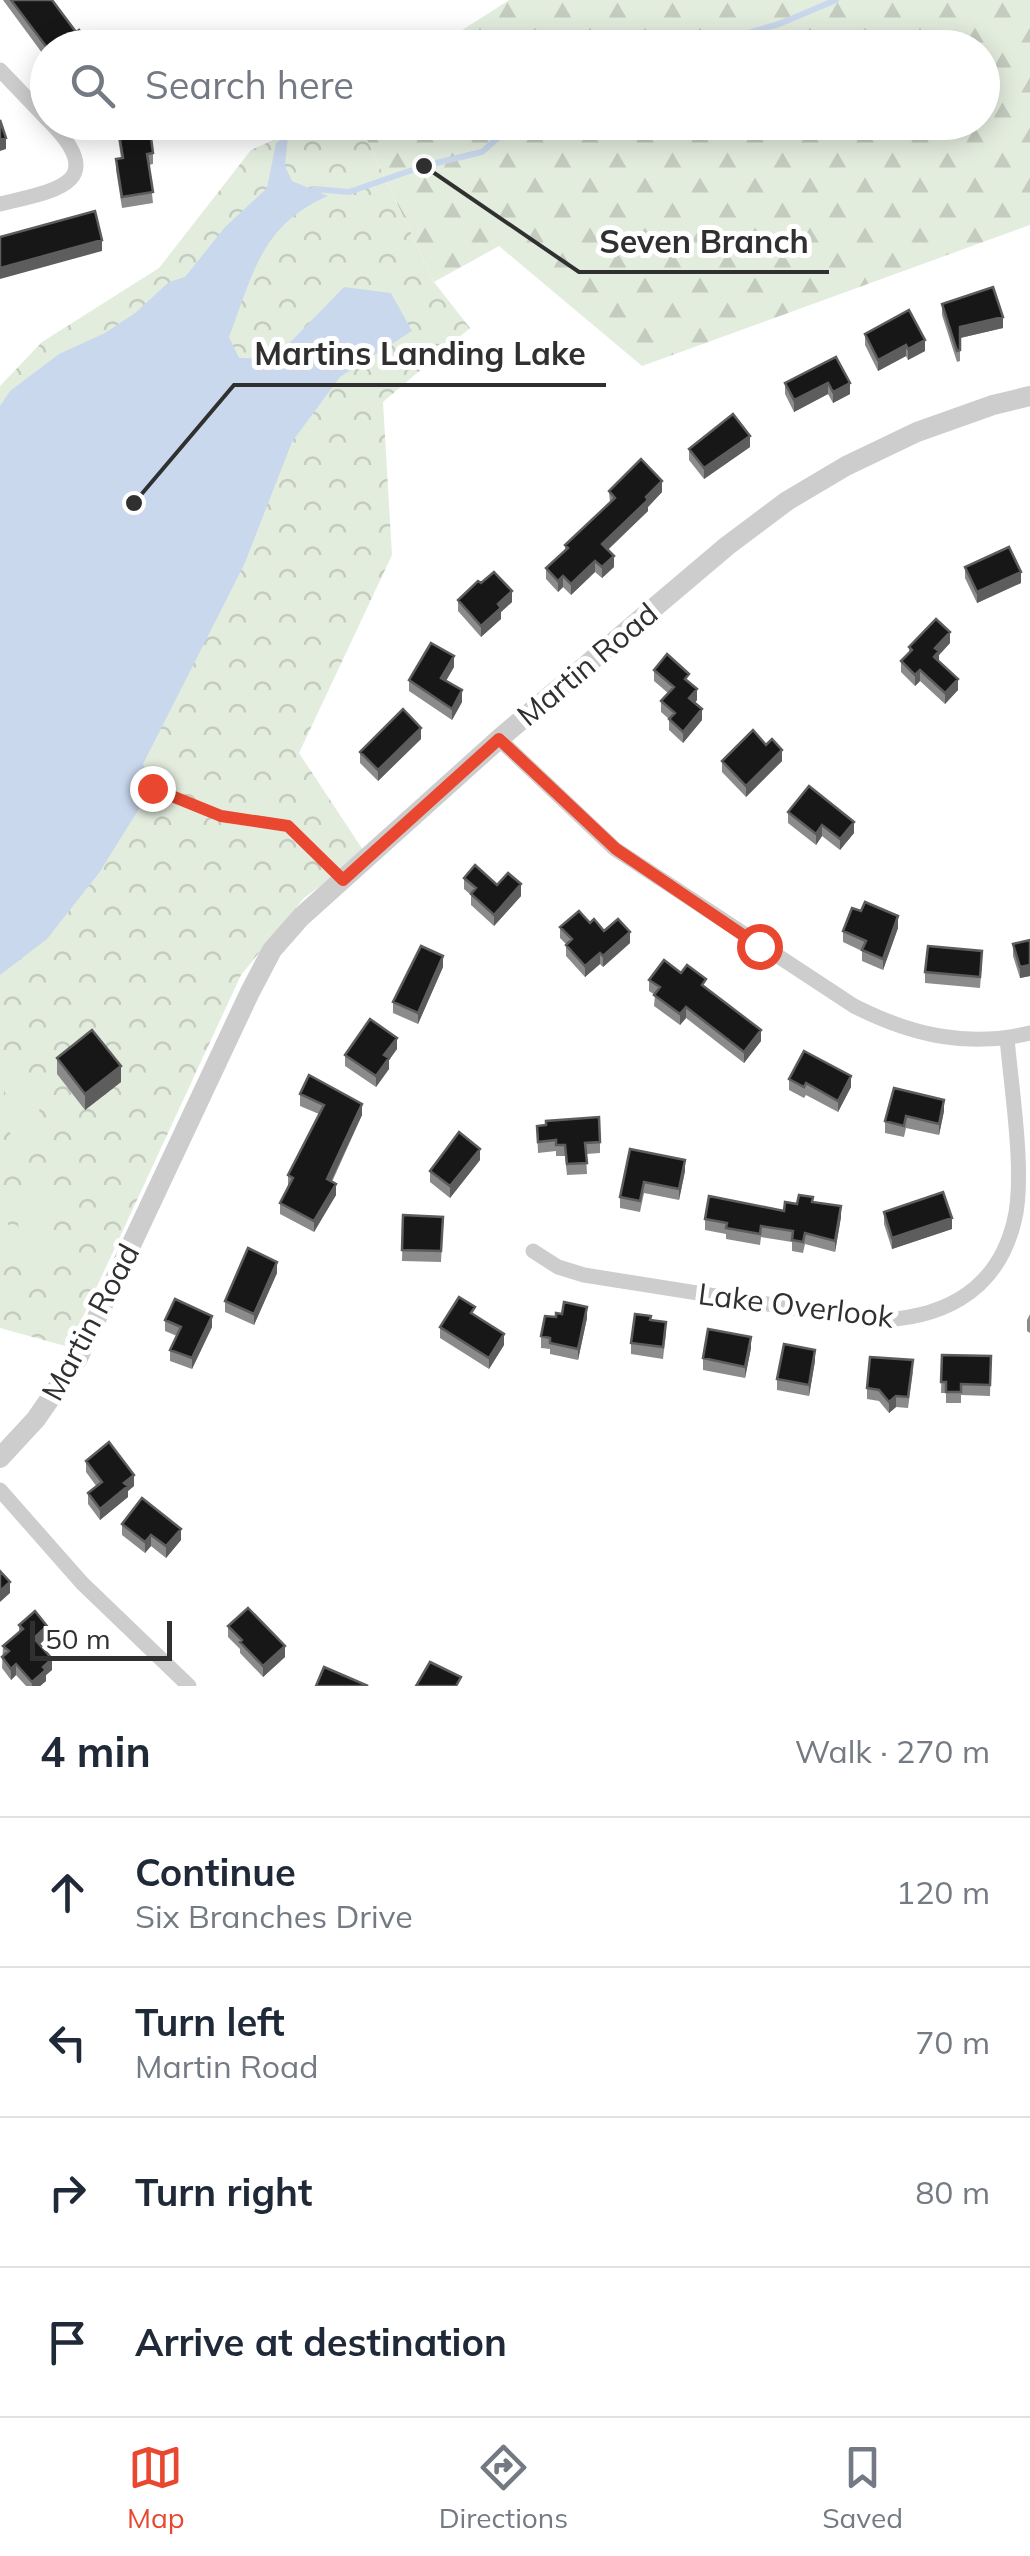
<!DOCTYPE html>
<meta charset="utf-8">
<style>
body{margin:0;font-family:Mulish,sans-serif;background:#f6f6f7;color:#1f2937}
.scale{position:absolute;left:30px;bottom:25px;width:142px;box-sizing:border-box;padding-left:10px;border:5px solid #303030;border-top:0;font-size:28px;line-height:35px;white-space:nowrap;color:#303030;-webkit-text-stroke:8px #fff;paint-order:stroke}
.stop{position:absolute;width:30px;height:30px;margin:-22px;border:8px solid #e9472f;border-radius:50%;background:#fff}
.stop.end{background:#e9472f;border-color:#fff;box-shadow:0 2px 10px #0008}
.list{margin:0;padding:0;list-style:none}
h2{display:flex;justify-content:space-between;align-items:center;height:130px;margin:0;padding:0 40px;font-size:42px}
h2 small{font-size:32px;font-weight:400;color:#747a83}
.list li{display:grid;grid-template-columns:65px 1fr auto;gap:30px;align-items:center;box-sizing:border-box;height:150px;padding:0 40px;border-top:2px solid #e0e1e3}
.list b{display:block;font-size:38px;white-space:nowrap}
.list p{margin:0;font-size:32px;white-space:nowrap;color:#747a83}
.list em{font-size:32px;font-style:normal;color:#747a83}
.icon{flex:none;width:55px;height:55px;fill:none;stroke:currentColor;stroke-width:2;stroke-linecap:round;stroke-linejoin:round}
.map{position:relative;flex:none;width:1030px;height:1686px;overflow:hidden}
.search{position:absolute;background:#fff;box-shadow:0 5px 25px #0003;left:30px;right:30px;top:30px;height:110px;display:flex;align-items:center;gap:25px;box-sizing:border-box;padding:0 35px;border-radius:55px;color:#747a83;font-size:38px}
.sheet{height:730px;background:#fff}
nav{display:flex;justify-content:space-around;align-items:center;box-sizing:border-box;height:140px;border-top:2px solid #e0e1e3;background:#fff;font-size:28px;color:#747a83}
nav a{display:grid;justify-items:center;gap:5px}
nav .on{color:#e9472f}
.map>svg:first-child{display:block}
</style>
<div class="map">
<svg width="1030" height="1686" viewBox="0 0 1030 1686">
<defs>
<pattern id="forest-firs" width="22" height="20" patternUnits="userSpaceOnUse" patternTransform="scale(2.5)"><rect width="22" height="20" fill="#e3edde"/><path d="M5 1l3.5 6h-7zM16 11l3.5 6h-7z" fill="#c3ccbf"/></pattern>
<pattern id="park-crowns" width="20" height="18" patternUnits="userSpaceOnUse" patternTransform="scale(2.5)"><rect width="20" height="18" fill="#e3edde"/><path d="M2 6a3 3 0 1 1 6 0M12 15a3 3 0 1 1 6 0" fill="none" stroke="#c3ccbf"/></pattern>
</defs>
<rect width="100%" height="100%" fill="#fff"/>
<path fill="url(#forest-firs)" d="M509 0H1030V225L642 366 499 246 434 282 359 123 982 122V48L436 47Z"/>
<path fill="url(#park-crowns)" d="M310 123H359L434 282 470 328 383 402 392 555 299 753 365 853 304 898 241 975 69 1347 0 1328V386L42 342 159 268 251 150Z"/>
<path fill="#e3edde" d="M36 1079 43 1146 12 1149 4 1083Z
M47 1192 54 1258 22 1262 15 1195Z
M5 1195 12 1262 0 1264V1196Z"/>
<path fill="#cad8ed" d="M288 135 285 166 292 181 328 196C261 225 253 274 229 337L239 358H275L344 287 391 293 412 331 340 377 292 442 244 565 143 764 152 788 99 873 47 939 0 975V406L10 391 59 354 105 333 135 313 169 282 185 277 225 227 267 188 276 143Z"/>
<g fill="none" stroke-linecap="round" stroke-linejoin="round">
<path stroke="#cad8ed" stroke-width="6" d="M697 48 779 24 836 0
M310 192 315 189 349 192 424 166 482 152 516 122"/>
<path stroke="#cdcdcd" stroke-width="8" d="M152 788 221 816 288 826 340 877"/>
<path stroke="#cdcdcd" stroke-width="15" d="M0 70 48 120
M0 204C53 191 111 184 50 122
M499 739 615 849 854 1006C911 1035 967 1048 1030 1033
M533 1251 558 1267 584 1275 868 1320C937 1321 996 1295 1014 1222 1026 1177 1011 1087 1007 1038
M0 1490 82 1583 189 1686"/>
<path stroke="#cdcdcd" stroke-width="20" d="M0 1458 36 1419 78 1358 250 992 272 950 301 917 499 739 727 546 787 501 846 466 917 432 993 405 1030 396"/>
</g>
<path fill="#8b8b8b" d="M3 0H52L76 32 48 48V61Z
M110 122H149L153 153V164L149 165 153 203 122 208 116 170V159L121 158 117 131H112Z
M942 304 1003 328 960 338V361L957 362 942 315Z
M865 334 925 351 908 360 906 356 878 371 865 345Z
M836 357 850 394 833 403 828 394 794 412 785 394V383Z
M750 447 704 479 689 460V449Z
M609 491 662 492 648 507V511L608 550 614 567 602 578 595 572 571 595 563 587 558 592 546 579V568L565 551V545L610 503Z
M965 567 1021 583 977 603 965 578Z
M458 600 512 602 501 612V619L481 637 458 611Z
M950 643 939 655V661L958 690 945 704 920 681 915 686 901 672V661L909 653V647Z
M454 667 446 681 462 702 452 720 409 691V680Z
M654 670 689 682 697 700 695 703 702 720 683 743 669 730V719L661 712V701L668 693 654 681Z
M421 739 378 781 360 763V752Z
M766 745 782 761 746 797 722 772V761Z
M788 812 854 833 840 850 822 836 816 845 788 823Z
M464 878 497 885 521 896 494 926 471 905V895L464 889Z
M590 923 630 943 603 967 600 964 585 977 566 956V944L560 938V927Z
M898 928 883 970 862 961V951L843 942V931Z
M1030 940V976L1020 978 1013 956V944Z
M982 962 980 988 925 983V972Z
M443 967 418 1024 393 1013V1002Z
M681 973 706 988 761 1041 744 1063 686 1018 680 1025 654 1006 655 995 649 991V980Z
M397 1049 389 1060V1069L376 1087 345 1066V1055Z
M57 1058 121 1082 85 1110 57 1074Z
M789 1079 851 1087 838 1112 806 1095 804 1098 789 1090Z
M894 1088 944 1111 939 1135 906 1128 904 1137 885 1133V1121Z
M300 1094 362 1115 332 1182 336 1195 314 1232 280 1214V1203L288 1186V1175L319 1114 300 1106Z
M537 1126 600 1142V1153L586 1154 587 1174 567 1175 565 1156H556V1151L538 1153Z
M480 1160 450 1198 430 1182V1171Z
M685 1160V1171L679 1200 644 1193 640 1212 620 1208V1197Z
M813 1202 841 1217 835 1252 805 1244 803 1253 792 1251V1242L761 1237 760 1245 726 1239V1234L705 1230V1219L784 1211 797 1204Z
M884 1212 952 1229 892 1249 884 1224Z
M403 1215 443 1217 441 1262 402 1261Z
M277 1273 254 1325 225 1312V1301Z
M1030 1314V1333L1027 1331V1320Z
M556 1317 587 1318 578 1360 550 1354V1349L541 1348V1336Z
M165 1320 212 1327 192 1369 170 1361V1350L177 1336 165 1331Z
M651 1320 666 1333 663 1359 631 1354V1343Z
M440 1327 504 1345 489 1369 440 1338Z
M751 1348 745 1378 703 1370V1358Z
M942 1355 991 1356 990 1396 961 1395V1403H946V1393H941Z
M815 1361 809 1396 777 1390V1379Z
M913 1371 908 1408 896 1407 889 1413 879 1401 867 1399V1388Z
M86 1461 134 1486 128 1491V1497L100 1520 88 1504V1493L97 1487 86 1472Z
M122 1524 181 1540 166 1558 151 1546 145 1553 122 1535Z
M19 1625 47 1637 39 1645 52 1670 46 1675V1681L40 1686H26L16 1675 11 1680 2 1668 3 1646 19 1632Z
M228 1626 285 1657 263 1677 240 1653V1649L228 1637Z"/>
<path fill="#5d5d5d" d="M6 138V149L0 151V140Z
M102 240V251L0 279V268Z
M1003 317V328L960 338V327Z
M925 340V351L908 360V349Z
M906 345V356L878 371V360Z
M828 383V394L794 412V400Z
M850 383V394L833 403V392Z
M750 436V447L704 479V468Z
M662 481V492L648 507V511L602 555V544Z
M614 556V567L602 578V567Z
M595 561V572L571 595V584Z
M1021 572V583L977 603V592Z
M563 576V587L558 592V581Z
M512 591V602L501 612V619L481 637V626L498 604Z
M950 632V643L939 655V662L934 668 935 648Z
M454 656V667L441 689V678Z
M920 670V681L915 686V675Z
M958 679V690L945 704V693Z
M697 689V700L689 709V698Z
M462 690V702L452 720V709Z
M702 709V720L683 743V732Z
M421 728V739L378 781V770Z
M782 750V761L746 797V786Z
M854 822V833L840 850V839Z
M822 825V836L816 845V834Z
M521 884V896L494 926V915Z
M898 916V928L883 970V959Z
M630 932V943L603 967V956Z
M600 953V964L585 977V966Z
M443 956V967L418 1024V1013Z
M1030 965V976L1020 978V967Z
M686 1007V1018L680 1025V1014Z
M761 1030V1041L744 1063V1052Z
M397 1038V1049L389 1060V1069L376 1087V1076L384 1055Z
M121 1066V1082L85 1110V1094Z
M851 1076V1087L838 1112V1101Z
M944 1100V1111L939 1135V1124Z
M362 1104V1115L327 1190V1179Z
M480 1149V1160L450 1198V1186Z
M685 1160V1171L679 1200V1189Z
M336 1184V1195L314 1232V1221Z
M841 1206V1217L835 1252V1241Z
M952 1218V1229L892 1249V1238Z
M277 1262V1273L254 1325V1314Z
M587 1307V1318L578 1360V1349Z
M212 1316V1327L192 1369V1358Z
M504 1334V1345L489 1369V1358Z
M751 1337V1348L745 1378V1367Z
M815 1350V1361L809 1396V1385Z
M896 1396V1407L889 1413V1402Z
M134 1475V1486L128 1491V1497L100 1520V1509L124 1483Z
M181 1529V1540L166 1558V1546Z
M151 1535V1546L145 1553V1542Z
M10 1582V1593L0 1602V1591Z
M47 1626V1637L34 1650V1638Z
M285 1646V1657L263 1677V1666Z
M52 1659V1670L46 1675V1681L40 1686H32V1682L43 1667Z
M16 1664V1675L11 1680V1669Z"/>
<path fill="#171717" stroke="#5d5d5d" stroke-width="2.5" d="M11 0H52L76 32 79 30 92 48H48V49Z
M0 120 6 138 0 140Z
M117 122H149L153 153 147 154 153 192 122 197 116 159 123 158Z
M95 211 102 240 0 268V237Z
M993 287 1003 317 960 327V350L957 351 942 304Z
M909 310 925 340 908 349 906 345 878 360 865 334Z
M836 357 850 383 833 392 828 383 794 400 785 383Z
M733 414 750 436 704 468 689 449Z
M641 459 662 481 646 497 648 500 602 544 614 556 602 567 595 561 571 584 563 576 558 581 546 568 568 548 565 545 615 498 609 491Z
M1009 547 1021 572 977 592 965 567Z
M494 572 512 591 498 604 501 608 481 626 458 600 478 581 481 583Z
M936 619 950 632 935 648 939 651 934 657 958 679 945 693 920 670 915 675 901 661 912 650 909 647Z
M431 643 454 656 441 678 462 690 452 709 409 680Z
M667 654 689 674 685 679 697 689 689 698 702 709 683 732 669 719 675 713 661 701 674 687 654 670Z
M403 709 421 728 378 770 360 752Z
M753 730 766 745 772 739 782 750 746 786 722 761Z
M809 786 854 822 840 839 822 825 816 834 788 812Z
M475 865 497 885 508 873 521 884 494 915 471 894 476 888 464 878Z
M865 902 898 916 883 959 862 950 866 941 843 931 852 908 861 911Z
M579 911 590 923 594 919 604 931 618 919 630 932 603 956 600 953 585 966 566 945 572 939 560 927Z
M1030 940V965L1020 967 1013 944Z
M421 946 443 956 418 1013 393 1002Z
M928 946 982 951 980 977 925 972Z
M664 960 681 973 687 965 706 979 702 985 761 1030 744 1052 686 1007 680 1014 654 995 660 987 649 980Z
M370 1019 397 1038 384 1055 389 1058 376 1076 345 1055Z
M92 1030 121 1066 85 1094 57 1058Z
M804 1051 851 1076 838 1101 806 1083 804 1087 789 1079Z
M309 1075 362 1104 327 1179 336 1184 314 1221 280 1203 293 1178 288 1175 324 1105 300 1094Z
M894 1088 944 1100 939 1124 906 1116 904 1126 885 1121Z
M599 1117 600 1142 585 1143 587 1163 567 1164 565 1145H556V1140L538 1142 537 1126 546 1125V1121Z
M459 1132 480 1149 450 1186 430 1171Z
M630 1149 685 1160 679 1189 644 1182 640 1201 620 1197Z
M943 1192 952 1218 892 1238 884 1212Z
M799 1195 813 1197 812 1202 841 1206 835 1241 805 1233 803 1242 792 1240 793 1231 761 1226 760 1234 726 1228 727 1223 705 1219 709 1196 784 1211 785 1202 797 1204Z
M403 1215 443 1217 441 1251 402 1250Z
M248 1248 277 1262 254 1314 225 1301Z
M459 1297 475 1307 471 1313 504 1334 489 1358 440 1327Z
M175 1299 212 1316 192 1358 170 1350 181 1327 165 1320Z
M564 1302 587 1307 578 1349 550 1343V1338L541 1336 545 1316 556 1317V1313L562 1314Z
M635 1314 651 1316 650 1320 666 1322 663 1347 631 1343Z
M708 1329 751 1337 745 1367 703 1358Z
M784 1344 815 1350 809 1385 777 1379Z
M942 1355 991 1356 990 1385 961 1384V1392H946V1382H941Z
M870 1357 913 1360 908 1397 896 1396 889 1402 879 1390 867 1388Z
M109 1442 134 1475 124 1483 128 1486 100 1509 88 1493 102 1482 86 1461Z
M142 1498 181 1529 166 1546 151 1535 145 1542 122 1524Z
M0 1571 10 1582 0 1591Z
M248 1608 285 1646 263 1666 240 1642 242 1640 228 1626Z
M35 1611 47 1626 34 1638 52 1659 43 1667 46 1670 32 1682 16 1664 11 1669 2 1657 9 1651 3 1646 23 1629 19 1625Z
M430 1662 461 1677 456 1686H416Z
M324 1667 368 1686H316Z"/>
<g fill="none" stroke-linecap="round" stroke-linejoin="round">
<path stroke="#e9472f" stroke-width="12" d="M152 788 221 816 288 826 343 880 499 739 616 849 759 946"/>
</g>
<g text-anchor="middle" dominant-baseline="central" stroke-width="10" stroke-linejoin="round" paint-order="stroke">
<g font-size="30" fill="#303030" stroke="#fff">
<text transform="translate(587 664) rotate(-40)">Martin Road</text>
<text transform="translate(796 1305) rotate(7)">Lake Overlook</text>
<text transform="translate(90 1322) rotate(-62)">Martin Road</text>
</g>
</g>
<path fill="none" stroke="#303030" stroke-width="4" d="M424 166L579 272H829M134 503L234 385H606"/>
<g fill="#303030" stroke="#fff" stroke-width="4">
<circle cx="424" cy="166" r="10"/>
<circle cx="134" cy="503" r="10"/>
</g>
<g font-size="32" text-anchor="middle" font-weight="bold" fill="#303030" stroke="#fff" stroke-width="10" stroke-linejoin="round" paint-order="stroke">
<text x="704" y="253">Seven Branch</text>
<text x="420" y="365">Martins Landing Lake</text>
</g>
</svg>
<div class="scale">50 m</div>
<div class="stop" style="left:759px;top:946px"></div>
<div class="stop end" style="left:152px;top:788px"></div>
<div class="search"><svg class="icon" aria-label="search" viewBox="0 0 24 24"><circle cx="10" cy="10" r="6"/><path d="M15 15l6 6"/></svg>Search here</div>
</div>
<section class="sheet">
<h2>4 min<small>Walk · 270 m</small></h2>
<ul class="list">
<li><svg class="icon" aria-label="ahead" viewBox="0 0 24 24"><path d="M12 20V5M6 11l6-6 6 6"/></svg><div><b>Continue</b><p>Six Branches Drive</p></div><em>120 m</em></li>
<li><svg class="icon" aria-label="left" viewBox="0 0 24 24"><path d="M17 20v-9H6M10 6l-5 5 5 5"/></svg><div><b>Turn left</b><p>Martin Road</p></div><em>70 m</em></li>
<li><svg class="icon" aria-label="right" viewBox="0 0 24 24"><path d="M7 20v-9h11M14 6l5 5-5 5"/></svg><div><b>Turn right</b></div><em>80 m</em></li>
<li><svg class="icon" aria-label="arrive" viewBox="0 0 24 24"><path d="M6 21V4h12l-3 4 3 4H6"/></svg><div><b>Arrive at destination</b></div></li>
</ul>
</section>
<nav>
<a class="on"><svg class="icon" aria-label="map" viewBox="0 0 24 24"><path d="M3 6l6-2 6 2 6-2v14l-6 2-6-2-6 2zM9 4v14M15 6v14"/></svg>Map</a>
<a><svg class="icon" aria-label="directions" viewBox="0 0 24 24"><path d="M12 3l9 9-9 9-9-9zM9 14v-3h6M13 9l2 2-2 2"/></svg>Directions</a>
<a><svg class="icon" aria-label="saved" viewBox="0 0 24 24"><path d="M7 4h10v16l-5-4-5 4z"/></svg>Saved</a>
</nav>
